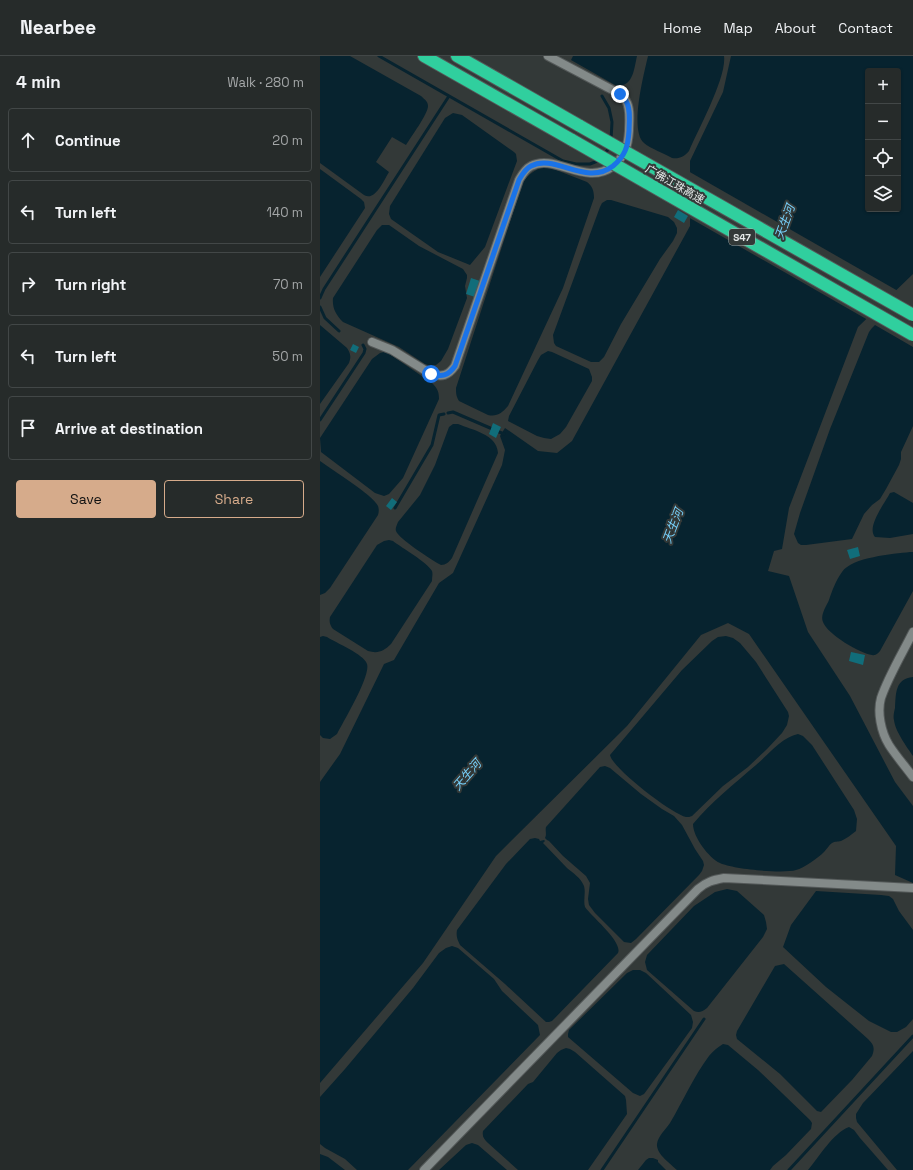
<!DOCTYPE html>
<meta charset="utf-8">
<style>
body{margin:0;font-family:"Space Grotesk","Noto Sans SC",sans-serif;background:#2e3332;color:#f1f3f6}
.controls{position:absolute;right:12px;top:12px;display:grid;overflow:hidden;border-radius:4px;box-shadow:0 1px 3px #0004}
.controls button{width:36px;height:36px;display:grid;place-items:center;padding:0;border:0;border-bottom:1px solid #424747;background:#262b2a;color:#f1f3f6;font:20px sans-serif}
.stop{position:absolute;width:12px;height:12px;margin:-9px;border:3px solid #1a73e8;border-radius:50%;background:#fff}
.stop.end{background:#1a73e8;border-color:#fff;box-shadow:0 1px 4px #0008}
.list{margin:0;padding:0;list-style:none}
h2{display:flex;justify-content:space-between;align-items:center;height:52px;margin:0;padding:0 16px;font-size:17px}
h2 small{font-size:13px;font-weight:400;color:#a4a7a8}
.list li{display:grid;grid-template-columns:26px 1fr auto;gap:12px;align-items:center;box-sizing:border-box;height:64px;margin:0 8px 8px;padding:0 8px;border:1px solid #424747;border-radius:4px}
.list b{display:block;font-size:15px;white-space:nowrap}
.list em{font-size:13px;font-style:normal;color:#a4a7a8}
.actions{display:flex;gap:8px;padding:12px 16px}
.actions a{flex:1;padding:9px 0;border:1px solid #d6ab8b;border-radius:4px;text-align:center;font-size:14px;color:#d6ab8b}
.actions .main{background:#d6ab8b;color:#111}
.icon{flex:none;width:22px;height:22px;fill:none;stroke:currentColor;stroke-width:2;stroke-linecap:round;stroke-linejoin:round}
.map{position:relative;flex:none;width:593px;height:1114px;overflow:hidden}
header{display:flex;align-items:center;gap:24px;box-sizing:border-box;height:56px;padding:0 20px;background:#262b2a;border-bottom:1px solid #424747}
header strong{font-size:19px}
nav{display:flex;gap:22px;margin-inline-start:auto;font-size:14px}
main{display:flex}
aside{flex:1;background:#262b2a}
.map>svg:first-child{display:block}
</style>
<header>
<strong>Nearbee</strong>
<nav><a>Home</a><a>Map</a><a>About</a><a>Contact</a></nav>
</header>
<main>
<aside>
<h2>4 min<small>Walk · 280 m</small></h2>
<ul class="list">
<li><svg class="icon" aria-label="ahead" viewBox="0 0 24 24"><path d="M12 20V5M6 11l6-6 6 6"/></svg><div><b>Continue</b></div><em>20 m</em></li>
<li><svg class="icon" aria-label="left" viewBox="0 0 24 24"><path d="M17 20v-9H6M10 6l-5 5 5 5"/></svg><div><b>Turn left</b></div><em>140 m</em></li>
<li><svg class="icon" aria-label="right" viewBox="0 0 24 24"><path d="M7 20v-9h11M14 6l5 5-5 5"/></svg><div><b>Turn right</b></div><em>70 m</em></li>
<li><svg class="icon" aria-label="left" viewBox="0 0 24 24"><path d="M17 20v-9H6M10 6l-5 5 5 5"/></svg><div><b>Turn left</b></div><em>50 m</em></li>
<li><svg class="icon" aria-label="arrive" viewBox="0 0 24 24"><path d="M6 21V4h12l-3 4 3 4H6"/></svg><div><b>Arrive at destination</b></div></li>
</ul>
<div class="actions"><a class="main">Save</a><a>Share</a></div>
</aside>
<div class="map">
<svg width="593" height="1114" viewBox="0 0 593 1114">
<rect width="100%" height="100%" fill="#333938"/>
<path fill="#07232f" fill-rule="evenodd" d="M0 0H30L101 40C104 43 108 45 108 50 108 58 90 82 86 89L72 81 56 106 69 116C64 124 55 146 44 139L0 107Z
M253 0H317C314 13 313 33 295 29L251 4Z
M328 0H404C407 21 378 74 369 95 364 101 359 103 352 102 344 97 331 93 324 87 309 74 324 18 328 0Z
M411 0H593V218L538 271 469 452 462 493 454 495 448 515 469 520 488 576 530 640 575 726 593 750V827L575 819 576 790 429 578 408 567 381 579 307 670 176 800 103 907 0 1027V726L20 698 64 608 74 604 119 527 133 517 182 409 185 394 180 380 185 372 218 395 237 397 252 385 370 170V105L403 36ZM548 15H578V153H548Z
M133 57 142 59 194 96 196 98 197 105 165 191 150 209 118 196 71 163 69 158 70 150 125 62Z
M224 111 231 112 267 126C272 130 274 134 274 142L243 232 188 350C182 357 177 361 168 359L139 345C136 340 136 337 136 332L203 126C209 118 214 114 224 111Z
M0 113 41 143 44 146 45 152 0 221Z
M287 144H291L348 161 354 166 357 172V177L353 185 340 203 301 268 284 301 279 306H271L236 290 234 287 233 279 280 151 282 147Z
M62 169H69L99 190 143 213 147 219V222L145 230 147 242 128 293 121 305 116 309 111 310 105 308 79 291 23 266C16 259 12 252 13 242L57 174Z
M0 269 27 292C31 298 31 301 29 307L0 348Z
M555 269 593 291V370L581 396V403L579 409 566 433 560 443 552 449 544 458 532 483 486 489H481L478 487 474 478 480 457 510 373 549 276 552 272Z
M228 295 232 296 269 313 272 321V325L246 371 240 378 231 383 224 382 217 380 188 365 189 360 218 304 221 299Z
M64 296 68 297 112 327C117 332 119 335 119 343L83 422 69 438 64 440 55 437 1 396 0 382 52 303 60 297Z
M133 368H138C152 374 177 378 178 397L132 502C129 506 126 509 121 509 113 505 78 482 76 475 75 472 77 469 78 466L100 439 115 409 129 371Z
M0 405C12 414 53 439 58 450 59 453 59 456 58 459L10 532 5 537 0 539Z
M574 436 593 447V478L570 482 555 481C546 471 565 447 570 437Z
M69 484 73 485C82 492 107 506 112 515 113 518 112 521 112 525L71 588C64 595 58 598 48 595L13 573C10 569 9 566 10 561L57 489 64 485Z
M590 496H593V535L560 595C558 597 556 600 552 599 541 598 507 578 503 566 500 559 506 551 509 544 512 535 516 524 522 516 532 501 573 498 590 496Z
M3 580 7 581C16 587 44 598 47 608 51 620 23 666 17 678L10 683 3 682 0 679V581Z
M406 580 413 582 420 587 436 606 468 656 469 660 467 669 462 677 447 693 428 711 403 730 372 760C370 761 368 761 366 761 352 758 292 712 290 699L362 614 392 585 398 581Z
M593 621V700C587 691 575 675 574 664 573 661 574 656 575 652 576 637 575 623 593 621Z
M478 678 483 680 492 689 534 754 537 763 536 775C531 779 527 782 521 785 517 786 515 785 512 787 509 789 507 793 504 796 498 802 484 812 476 814 463 818 412 813 400 807 389 802 373 781 373 768 391 746 414 728 436 709 448 699 462 681 478 678Z
M285 710 290 712 321 738 342 753 354 760 362 769 375 793 383 805 384 809 382 815 379 819 316 883 311 887 304 886 275 857 269 849 268 843 270 827 266 820 243 800 229 785 227 784 225 782C227 778 225 775 226 771L280 711Z
M215 782 219 783 220 785 224 784 225 785 223 787C231 795 239 804 247 812 253 817 261 822 264 830 266 837 263 844 265 851 272 861 303 886 298 897L232 965 229 966H226L185 928 140 889C137 883 136 880 137 874L186 808 210 783Z
M407 833 417 835 444 859 446 866 447 873 443 881 387 952C382 956 379 957 374 955L327 914 325 906 327 899 374 850 395 836Z
M496 835 561 839 569 840 573 843 579 855 593 874V963L586 971 577 976H571L549 965 506 931 463 891 471 869Z
M132 890 138 892 174 923 182 935 218 969 220 979 88 1114H37L25 1103 5 1092 0 1088V1041L25 1013 93 932 119 897 126 892Z
M464 908 548 983C554 989 555 992 552 1000L532 1024 501 1056 497 1055 460 1018 417 983 416 979 417 975 455 910Z
M313 914H320L326 917 371 959 373 966 372 972 327 1034 324 1038 320 1040 313 1037 248 981V978L249 974 307 917Z
M403 988 408 989 438 1014 490 1064 492 1067 491 1073 466 1099 453 1110 450 1114H357C351 1108 336 1098 337 1088 338 1080 346 1073 350 1067 363 1045 374 1020 389 1000 393 995 398 991 403 988Z
M246 992 250 993 255 996 305 1040 306 1044 307 1058 268 1114H198L168 1087C164 1083 162 1081 163 1075L208 1028 213 1026 237 997 241 994Z
M593 995V1114H577L537 1066 536 1062V1058L543 1047Z
M529 1071 534 1074 540 1082 568 1114H488C499 1101 513 1077 529 1071Z
M152 1087 158 1089 187 1114H119L146 1089Z
M0 1098 8 1101 25 1114H0Z
M329 1102H333L338 1104V1106L346 1114H318L326 1104Z"/>
<path fill="#333938" d="M368 115 578 235 548 264 368 161Z"/>
<g fill="none" stroke-linecap="round" stroke-linejoin="round">
<path stroke="#07232f" stroke-width="3" d="M59 0 243 105 256 108H270L280 104
M282 40 289 52 292 66 291 84
M283 100 289 92 290 89
M0 242 4 233 129 40
M0 251 5 262 19 275
M128 357 133 356 184 378
M0 364 44 297 45 293 43 289
M75 452 112 389 119 359 124 358
M282 1114 384 963
M469 1114 593 980"/>
</g>
<path fill="#116d7a" d="M358 154 368 160 364 167 354 161Z
M151 222 160 225 155 241 146 238Z
M33 288 39 291 36 297 30 294Z
M173 367 181 371 176 382 169 378Z
M72 442 77 446 71 454 66 450Z
M538 491 540 500 530 503 527 494Z
M531 596 545 599 543 609 529 605Z"/>
<g fill="none" stroke-linecap="round" stroke-linejoin="round">
<g stroke="#535858" stroke-width="10">
<path id="minor" d="M52 286 72 294 111 318C122 321 128 320 135 310L199 124C202 119 205 113 211 110 235 97 266 131 293 110 305 100 308 90 309 75 309 66 311 53 306 45 305 42 302 40 300 38L228 0"/>
</g>
<g stroke="#535858" stroke-width="10">
<path id="tertiary" d="M593 576C583 596 568 621 561 642 557 656 561 676 569 689 576 700 585 710 593 721
M104 1114 378 833C386 826 393 824 404 822L593 832"/>
</g>
<g stroke="#535858" stroke-width="14">
<path id="motorway" d="M104 0 252 84
M137 0 260 70"/>
</g>
<use href="#minor" stroke="#838a89" stroke-width="8"/>
<use href="#tertiary" stroke="#838a89" stroke-width="8"/>
<use href="#motorway" stroke="#30cf9e" stroke-width="12"/>
<g stroke="#535858" stroke-width="14" stroke-linecap="butt">
<path id="motorway-bridge" d="M260 70 593 259
M252 84 593 279"/>
</g>
<use href="#motorway-bridge" stroke="#30cf9e" stroke-width="12"/>
</g>
<g fill="none" stroke-linecap="round" stroke-linejoin="round">
<path stroke="#1a73e8" stroke-width="5" d="M111 318C122 321 128 320 135 310L199 124C202 119 205 113 211 110 235 97 266 131 293 110 305 100 308 91 309 75 309 66 311 53 306 45 305 42 302 40 300 38"/>
</g>
<g text-anchor="middle" dominant-baseline="central" stroke-width="4" stroke-linejoin="round" paint-order="stroke">
<rect fill="#333938" stroke="#b0b4b3" stroke-width="1" x="409" y="173" width="26" height="16" rx="3"/>
<g font-size="10" font-weight="bold" fill="#e5e9e8">
<text x="422" y="181">S47</text>
</g>
<g font-size="11" fill="#e5e9e8" stroke="#333938">
<text transform="translate(355 128) rotate(30)">广佛江珠高速</text>
</g>
<g font-size="12" font-style="italic" fill="#76d0fa" stroke="#333938">
<text transform="translate(465 166) rotate(-70)">天生河</text>
<text transform="translate(353 470) rotate(-69)">天生河</text>
<text transform="translate(147 719) rotate(-49)">天生河</text>
</g>
</g>
</svg>
<div class="controls">
<button>+</button>
<button>−</button>
<button><svg class="icon" aria-label="locate" viewBox="0 0 24 24"><circle cx="12" cy="12" r="6"/><path d="M12 2v4M12 18v4M2 12h4M18 12h4"/></svg></button>
<button><svg class="icon" aria-label="layers" viewBox="0 0 24 24"><path d="M12 4l9 5-9 5-9-5zM3 14l9 5 9-5"/></svg></button>
</div>
<div class="stop" style="left:111px;top:318px"></div>
<div class="stop end" style="left:300px;top:38px"></div>
</div>
</main>
